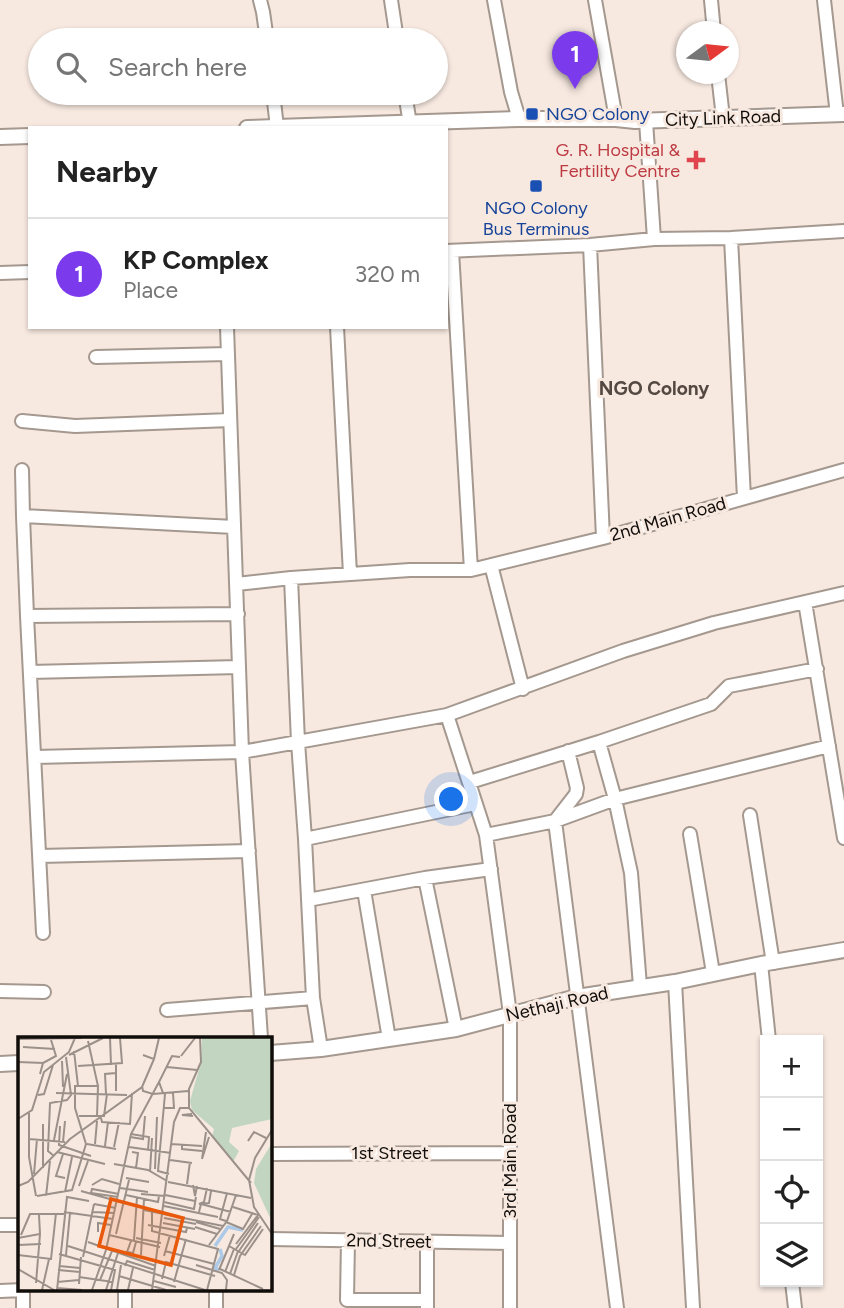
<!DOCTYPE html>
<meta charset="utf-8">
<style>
body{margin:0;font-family:Figtree,sans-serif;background:#f2f2f2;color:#222}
.controls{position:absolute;right:21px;bottom:21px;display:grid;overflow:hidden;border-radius:0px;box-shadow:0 2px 5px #0004}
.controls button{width:63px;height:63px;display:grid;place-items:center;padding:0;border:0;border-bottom:2px solid #e0e0e0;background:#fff;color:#222;font:35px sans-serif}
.compass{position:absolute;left:676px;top:21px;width:63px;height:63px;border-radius:50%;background:#fff;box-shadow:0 2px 5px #0004;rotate:75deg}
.you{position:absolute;left:452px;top:800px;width:24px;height:24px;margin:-18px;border:5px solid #fff;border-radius:50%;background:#1a73e8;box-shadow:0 0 0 10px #1a73e833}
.badge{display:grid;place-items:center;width:46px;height:46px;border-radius:50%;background:#7c3aed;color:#fff;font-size:23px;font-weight:700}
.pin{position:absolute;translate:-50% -58px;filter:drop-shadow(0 2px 4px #0008)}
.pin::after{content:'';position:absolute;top:37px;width:24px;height:21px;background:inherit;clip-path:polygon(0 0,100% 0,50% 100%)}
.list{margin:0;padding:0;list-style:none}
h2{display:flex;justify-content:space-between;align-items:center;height:91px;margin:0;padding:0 28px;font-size:30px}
h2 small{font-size:23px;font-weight:400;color:#767676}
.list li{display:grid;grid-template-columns:46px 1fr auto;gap:21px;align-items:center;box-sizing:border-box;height:112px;padding:0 28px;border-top:2px solid #e0e0e0}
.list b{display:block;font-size:26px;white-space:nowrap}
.list p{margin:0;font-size:23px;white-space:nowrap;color:#767676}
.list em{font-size:23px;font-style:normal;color:#767676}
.icon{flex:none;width:38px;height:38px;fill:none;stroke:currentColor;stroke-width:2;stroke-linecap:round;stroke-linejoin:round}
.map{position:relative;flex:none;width:844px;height:1308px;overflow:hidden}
.search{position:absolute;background:#fff;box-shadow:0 2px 5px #0004;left:28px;top:28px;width:420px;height:77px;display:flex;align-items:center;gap:18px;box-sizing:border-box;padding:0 24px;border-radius:38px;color:#767676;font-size:26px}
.panel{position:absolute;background:#fff;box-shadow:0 2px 5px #0004;left:28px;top:126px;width:420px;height:203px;border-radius:0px}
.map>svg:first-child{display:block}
</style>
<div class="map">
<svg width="844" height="1308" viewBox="0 0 844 1308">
<rect width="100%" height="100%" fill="#f7e9e0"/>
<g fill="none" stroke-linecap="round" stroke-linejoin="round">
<g stroke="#a4988f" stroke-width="16">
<path id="minor" d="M260 0 263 12 267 40
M391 0 397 40
M494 0 511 92 519 119
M595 0 616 119
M711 0 714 32
M824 0 837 115
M718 74 723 118
M273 93 277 127
M405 93 410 124
M646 121 654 239
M731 238 744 498
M590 245 603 538
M446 251 590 245 654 239 731 238 844 231
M452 251 471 570
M0 273 30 272
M227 327 242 752 261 1038
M337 327 350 574
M96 357 228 354
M22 421 75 426 230 420
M22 470 23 516
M234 527 23 516 27 616 238 614
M491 565 523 689
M291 578 298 742 305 839 313 998 321 1049
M237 584 291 578 410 570H471L603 538 844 470
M805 602 844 838
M27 616 43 933
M30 672 239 667
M447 715 486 835
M599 742 615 799 631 873 640 986
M568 751 577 788 576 794 555 821 617 1308
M35 757 242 752 447 715 623 651 714 623 844 593
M470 782 599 742 711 704 729 686 817 669
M750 815 773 963
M690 834 713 973
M305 839 475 804
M40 856 249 851
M425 878 456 1029
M364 890 389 1039
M308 900 425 878 491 869
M761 964 769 1040
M675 982 693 1308
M0 991 44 992
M167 1010 313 998
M270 1154 510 1153
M0 1225H19
M270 1239 510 1243
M348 1240 347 1300H427
M792 1282 795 1308
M0 1291 23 1290
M23 1308V1289
M125 1308V1289
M216 1308V1289
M427 1308V1242
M510 1308V1014L486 835 555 821 615 799 829 746"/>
</g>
<g stroke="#a4988f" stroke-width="18">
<path id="tertiary" d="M247 128 519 119H616L635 121 844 114
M0 137 30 136
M270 1053 321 1049 456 1029 577 997 675 982 761 964 844 950
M0 1064 19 1063"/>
</g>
<use href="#minor" stroke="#fff" stroke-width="12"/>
<use href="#tertiary" stroke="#fff" stroke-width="14"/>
</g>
<g fill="#1a4fb4" stroke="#f7e9e0" stroke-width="2.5">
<rect x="525" y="107" width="14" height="14" rx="3.5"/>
<rect x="529" y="179" width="14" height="14" rx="3.5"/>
</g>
<path fill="#e0444e" stroke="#f7e9e0" stroke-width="2.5" d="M692.5 149.5h7v7h7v7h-7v7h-7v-7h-7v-7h7z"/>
<g text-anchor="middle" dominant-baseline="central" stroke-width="6" stroke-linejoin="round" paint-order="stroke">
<g font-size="18" fill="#164399" stroke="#f7e9e0" text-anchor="start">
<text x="546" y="114">NGO Colony</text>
<text x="536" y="208" text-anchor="middle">NGO Colony<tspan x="536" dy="21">Bus Terminus</tspan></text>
</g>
<g font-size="18" fill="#110d0a" stroke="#f7e9e0">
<text transform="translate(723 118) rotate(-2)">City Link Road</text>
<text transform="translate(668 519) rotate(-16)">2nd Main Road</text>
<text transform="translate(557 1004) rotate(-13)">Nethaji Road</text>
<text x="390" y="1153">1st Street</text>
<text transform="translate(510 1161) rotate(-90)">3rd Main Road</text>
<text transform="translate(389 1241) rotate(1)">2nd Street</text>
</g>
<g font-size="18" fill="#be3a42" stroke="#f7e9e0" text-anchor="end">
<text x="680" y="150">G. R. Hospital &amp;<tspan x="680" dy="21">Fertility Centre</tspan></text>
</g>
<g font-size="19" font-weight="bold" fill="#544942" stroke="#f7e9e0">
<text x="654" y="388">NGO Colony</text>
</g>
</g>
<g transform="translate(18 1037)">
<rect width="254" height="254" fill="#f7e9e0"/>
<path d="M184 1H254V82L214 91 211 105 221 114 215 125 194 100 196 92 174 73 172 64 183 25ZM254 106V185L236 146 238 132Z" fill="#c1d5c0"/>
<path fill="none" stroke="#accae7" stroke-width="3.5" d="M197 209 210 190 225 193M201 233 197 231 204 219 202 212"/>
<path fill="none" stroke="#9b918a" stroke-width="2" d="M92 1 93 28M182 1 183 25 171 52V71L233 146M0 2 64 1M70 4 80 49 79 79M5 10 37 12M56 14 60 49M51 18 85 1M163 19 177 1M136 22 141 1M44 24 45 50M0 25 26 26M60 29 104 26 102 1M149 30 179 33M22 37 25 26 38 19 33 3M124 49 125 54 135 57 170 54M98 54V27M38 56 109 58M145 56 141 45 154 19 162 20M88 57 87 37 98 36M147 57 140 134 151 137M20 58 26 57 35 28M146 71H156L155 56M11 76V120L18 159M174 77 164 78 175 79M61 79H86L89 57M83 81 84 85 112 87 114 56M0 82 14 73 26 35 51 15 57 1M42 89 41 108 73 119M254 93 237 121 231 143 236 170 254 197M188 95 184 122 191 100M113 97 131 100 130 113M112 100 125 102 127 79M11 102 47 105M36 103 49 37M230 104 236 95 248 101M45 105 47 84M69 107 98 112M77 107 79 84M153 107 184 109M164 107V112L184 114M87 109 90 85M96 110 101 85M111 110 153 116M39 115 87 127M114 115 120 116 118 131M45 117 38 139 47 141M36 119 30 114 32 66 49 63 53 58 48 20M152 123 174 126M96 127 130 133 149 144M25 131V87M137 132 139 80M132 135 134 101M16 137 19 102M108 141 131 145M150 145 233 161M169 147 172 125M74 148 84 142 101 147M175 148 177 159 179 149M0 149 10 145 52 102 124 50 136 22 125 18M61 149 70 124M102 151 130 155M189 151 186 165 181 167 191 166 193 154M63 154 99 164M47 155 54 120M123 157 147 159M108 158 140 165 141 159M147 158 177 164M19 159 54 153 68 107 57 71V49H80M28 159 32 124M100 160 73 156 74 152 101 157M146 165 176 172 178 160M76 167 98 171M146 169 200 180M215 170 240 178 218 207M126 173 205 189M134 174V194L200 212 189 253M46 175 95 182M75 175 96 176M181 175 183 167 213 175M146 181 178 187M208 184 202 182 209 156M178 185 202 192M208 185 225 192 234 177M145 186 177 192M130 188 168 195 169 191M177 190 199 197M80 195V186L93 188M98 197 111 143M3 198 12 177H46M91 198 142 210M0 201 22 197 21 178M118 201 143 206M116 203 119 160M113 204 109 215 115 216 118 205M70 205 138 229M0 208 23 207M191 208 209 184 218 158M50 209 187 253M211 209 227 218 245 192M218 212 241 180M147 214 196 227M221 214 240 186M41 217 97 233 93 253M0 218 33 222 38 176M48 218 52 176M123 218 126 162M146 219 152 198M65 220 76 167M178 228 204 236 209 243 208 253M41 229 62 231M107 229 109 224 137 233M0 232 36 253M202 232 245 252M40 233 62 235M201 233 216 197M207 235 216 212M212 237 220 214M216 238 222 219 243 189M101 239 148 253M61 240 95 245M144 242 148 225 197 239M82 243 94 214M136 244 158 250M39 245 61 243M156 245 168 202M18 246 22 197M61 247 63 220M39 251 64 253M24 253 31 222M39 253 49 160 71 164M74 253 88 213 113 97 141 45M88 253 100 216M99 253 103 228M110 253 115 231M134 253 156 85 162 71H171"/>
<path fill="#e8590c" fill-opacity="0.15" stroke="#e8590c" stroke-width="3.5" d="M93 162 165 181 153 228 81 209Z"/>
<rect width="254" height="254" fill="none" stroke="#110d0a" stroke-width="3.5"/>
</g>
</svg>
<div class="controls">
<button>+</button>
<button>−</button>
<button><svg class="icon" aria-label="locate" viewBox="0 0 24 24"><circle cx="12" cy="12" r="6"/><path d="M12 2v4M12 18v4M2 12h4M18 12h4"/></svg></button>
<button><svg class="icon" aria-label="layers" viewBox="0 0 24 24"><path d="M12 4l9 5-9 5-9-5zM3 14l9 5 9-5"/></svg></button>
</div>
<svg class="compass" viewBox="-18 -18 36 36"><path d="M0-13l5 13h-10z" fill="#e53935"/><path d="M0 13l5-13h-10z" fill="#767676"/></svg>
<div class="you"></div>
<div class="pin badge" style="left:575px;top:89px">1</div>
<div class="search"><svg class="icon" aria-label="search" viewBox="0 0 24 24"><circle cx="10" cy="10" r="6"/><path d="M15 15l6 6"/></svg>Search here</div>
<section class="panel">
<h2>Nearby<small></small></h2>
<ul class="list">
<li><span class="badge">1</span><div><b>KP Complex</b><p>Place</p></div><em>320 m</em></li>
</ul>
</section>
</div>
